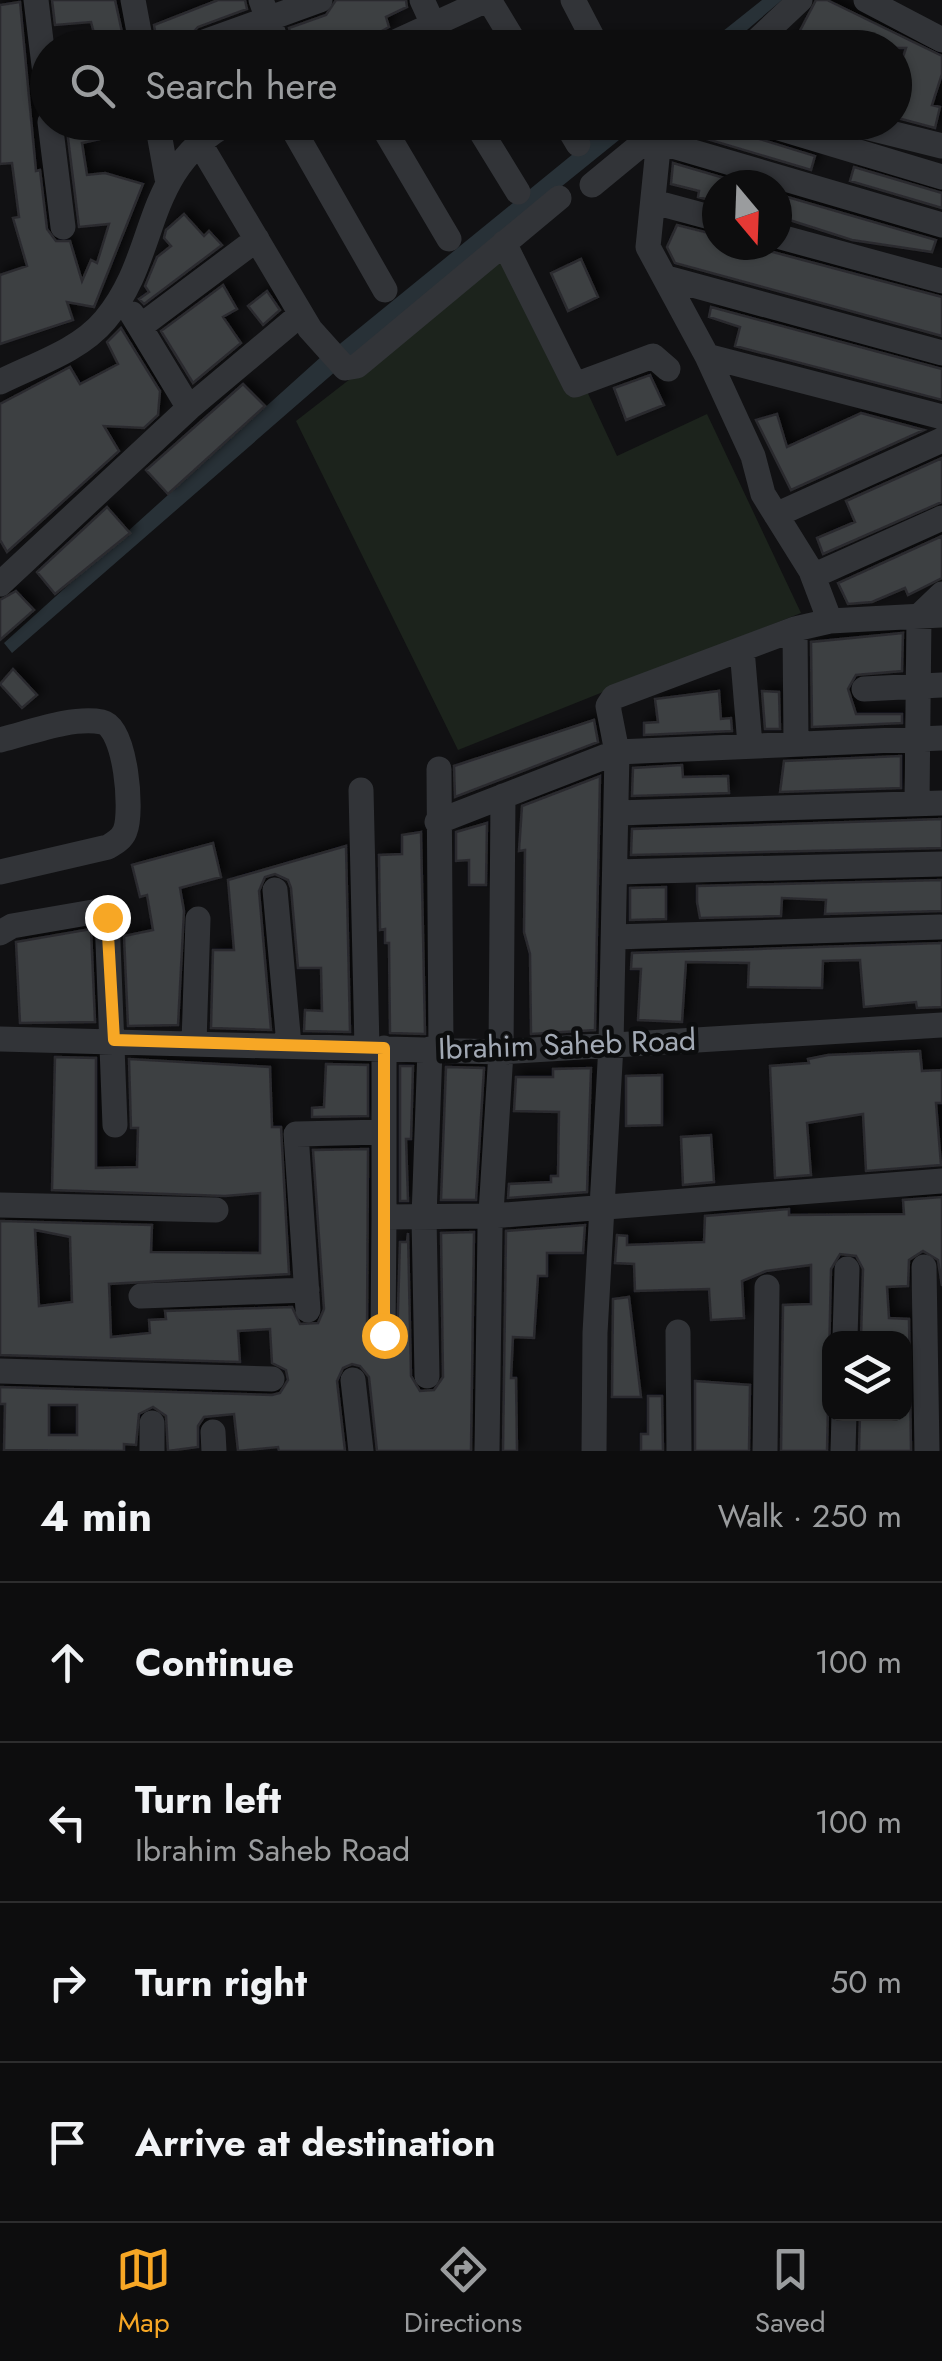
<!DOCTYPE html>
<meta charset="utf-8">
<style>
body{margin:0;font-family:Jost,sans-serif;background:#1b1b1c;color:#f1f3f6}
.controls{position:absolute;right:30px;bottom:30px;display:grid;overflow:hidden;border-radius:20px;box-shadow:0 2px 8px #0004}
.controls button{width:90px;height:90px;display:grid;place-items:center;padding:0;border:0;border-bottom:2px solid #2d2d2e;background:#0d0d0e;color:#f1f3f6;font:50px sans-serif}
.compass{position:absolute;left:702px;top:170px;width:90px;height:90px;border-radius:50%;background:#0d0d0e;box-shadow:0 2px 8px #0004;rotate:161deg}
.stop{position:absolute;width:30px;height:30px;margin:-22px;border:8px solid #f7a725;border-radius:50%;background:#fff}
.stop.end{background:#f7a725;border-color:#fff;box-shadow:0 2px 10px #0008}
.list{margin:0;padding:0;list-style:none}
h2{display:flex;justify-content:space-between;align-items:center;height:130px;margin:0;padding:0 40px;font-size:42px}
h2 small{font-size:32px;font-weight:400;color:#9a9c9e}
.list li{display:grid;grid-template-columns:65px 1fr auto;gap:30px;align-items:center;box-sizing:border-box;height:160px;padding:0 40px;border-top:2px solid #2d2d2e}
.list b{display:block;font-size:38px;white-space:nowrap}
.list p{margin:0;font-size:32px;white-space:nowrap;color:#9a9c9e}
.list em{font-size:32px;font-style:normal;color:#9a9c9e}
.icon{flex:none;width:55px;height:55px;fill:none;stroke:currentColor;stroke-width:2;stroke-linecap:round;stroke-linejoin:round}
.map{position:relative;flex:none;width:942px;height:1451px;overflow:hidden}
.search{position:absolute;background:#0d0d0e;box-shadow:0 2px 8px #0004;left:30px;right:30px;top:30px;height:110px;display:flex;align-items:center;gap:25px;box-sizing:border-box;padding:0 35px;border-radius:55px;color:#9a9c9e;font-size:38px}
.sheet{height:770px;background:#0d0d0e}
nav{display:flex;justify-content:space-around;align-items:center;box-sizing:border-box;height:140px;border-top:2px solid #2d2d2e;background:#0d0d0e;font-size:28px;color:#9a9c9e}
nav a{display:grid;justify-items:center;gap:5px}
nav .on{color:#f7a725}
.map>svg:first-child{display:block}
</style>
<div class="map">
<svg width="942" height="1451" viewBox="0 0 942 1451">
<defs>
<filter id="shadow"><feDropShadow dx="5.5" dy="-5.5" stdDeviation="5" flood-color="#0009"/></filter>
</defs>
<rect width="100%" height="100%" fill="#111113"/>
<path fill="#1c231c" d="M520 247 617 456 707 414 801 613 458 750 296 421Z"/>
<path fill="#283137" d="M762 0H782L727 47H703Z
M611 123H640L347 360 336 347Z
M322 356 336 371 12 653 4 643Z"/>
<path fill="#3d3f43" stroke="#2b2b2f" stroke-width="2.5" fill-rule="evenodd" filter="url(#shadow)" d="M52 0H115L125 46 98 48 91 22 55 25Z
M218 0H245L247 9 198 27 188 38 189 48H158L154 25Z
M336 0H406L407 7 386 17 389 27 369 38 366 48H295L289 28 326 15Z
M816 0H827L942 56V74L932 105 940 107 935 128 894 117 899 92 894 84 906 48H791Z
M20 2 36 171 40 170 47 229 56 241H70L82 281 91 260 97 263 109 224 79 227 66 122H135L136 131 82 143 87 175 105 173 143 184 94 307 67 302 73 320 0 344V275L27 266 13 218 19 217 12 163 0 164V5Z
M683 122H743L753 137 815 156 811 170 680 131Z
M673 163 748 185H717V202L698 197 699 191 671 184Z
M854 167 942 193V208L850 181Z
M777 194 936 240 932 252 852 240 777 216Z
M184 214 204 236 209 231 222 245 144 304 139 299 149 292 145 286 157 257 171 246 164 238 166 230Z
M677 225 717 235V245H764L773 252 942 297V336L675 263 667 247Z
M581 259 598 297 568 311 551 273Z
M223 285 237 309 223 317 241 343 193 383 161 331Z
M267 291 280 310 263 325 248 306Z
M711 307 942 369V400L735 346 740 327 709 317Z
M121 328 160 391 158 415 144 428 104 426 119 451 7 552 0 540V404L70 367 80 384 118 364 107 342Z
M650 375 664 405 626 420 614 388Z
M243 384 265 406 168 494 146 470Z
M861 413 924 430 791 490 756 420 777 414 787 447Z
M942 458V502L823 554 817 538 855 522 846 501Z
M107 507 130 533 55 594 37 572Z
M942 536V578L908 595 905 588 872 602 848 604 838 583Z
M16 591 34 610 0 640V600Z
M903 633 902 671 856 675 848 689 856 714H902V723L812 727 811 642Z
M13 669 37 695 22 708 0 684Z
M719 691 721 719 731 718 732 731 644 735V723L658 722 655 699Z
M762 691 779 692 780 729H765Z
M594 720 598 742 455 797 454 766Z
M901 756V788L780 792 784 761Z
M682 765 683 777 728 776 729 793 632 796 633 768Z
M600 776 595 1030 531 1034 530 954 524 932 525 850 519 851 522 806Z
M942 819V848L631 855 632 829Z
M487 823 486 885H469V860L456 861V832Z
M421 832 425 1034 390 1033 389 943H385V929L380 930 379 855 402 854V835Z
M213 843 221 877 180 888 184 911 178 1025 128 1026 124 936 153 930 147 895 140 897 132 865Z
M346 846 350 1032 304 1031 305 1010 322 1011 321 968H298L291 888 288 880 275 874 265 877 259 891 271 1030 211 1028 213 950H234L228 880Z
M942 880V911L825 914 826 900 782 898 781 916 700 918 697 902V886Z
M666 887V919L630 920V888Z
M91 929 95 1022 20 1023 16 942Z
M942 943V1007L917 1008 916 1002 864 1007 860 960 823 961 822 988 748 987 749 963 686 962 682 1022 638 1020 641 969H631L632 953Z
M920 1051 922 1071 942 1070V1103H936L941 1165 866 1171 863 1114 807 1123 811 1175 775 1178 770 1066 809 1063 808 1059 828 1055Z
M55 1057 96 1058V1168L137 1167 138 1128H131L129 1059 270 1067 272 1127H281L289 1274 109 1284 111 1337 150 1333 149 1320 166 1319 165 1311 292 1307 300 1324 318 1323 324 1309 313 1150 368 1149 367 1336 374 1348 382 1351 397 1342 400 1242H407L408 1233 411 1376 420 1391 434 1390 443 1377 441 1233 474 1232 471 1451H377L369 1377 360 1366 352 1364 343 1368 337 1381 345 1451H279L278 1447 238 1451 234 1414 204 1417 198 1426V1447L168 1451 166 1416 153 1407 139 1414 136 1445 124 1444V1451L4 1450 5 1404H0V1387L272 1395 280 1393 288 1380 286 1370 272 1363 270 1329 238 1331 240 1362 0 1355V1221L152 1225 151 1252 260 1253V1193L225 1196 52 1190ZM35 1230 70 1237 72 1302 39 1306ZM49 1405H77V1435H49Z
M326 1064 368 1065V1116L312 1117V1108L324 1107Z
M400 1066H413L411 1139H406L408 1201H400Z
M446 1067 484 1068 476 1200H441Z
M591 1068 587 1192 508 1198 509 1184 551 1182V1176H558L559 1112 514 1111 516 1077H553V1069Z
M662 1075V1125L626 1126V1076Z
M711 1135 714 1182 683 1185 681 1137Z
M942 1197V1286L938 1260 923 1251 909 1260 908 1286 887 1287 889 1318 909 1319 911 1451H859L860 1414H904V1338H861L863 1269 856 1256 840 1254 831 1269 827 1451H781L783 1305 811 1304V1265L766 1271 742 1281 744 1318 711 1320 709 1289 635 1291 634 1264 615 1263 617 1235 627 1236V1245L704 1242 705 1216 789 1209V1215L904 1214 903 1200Z
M585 1225 583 1253H547V1276H538L534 1338 513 1337 511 1378H516L517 1451H503L506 1231Z
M629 1297 641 1397H612L613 1299Z
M695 1381 750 1385 749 1451H695Z
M648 1396H662L663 1451H641V1434H648Z"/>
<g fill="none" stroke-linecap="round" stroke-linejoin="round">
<path stroke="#323438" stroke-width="25" d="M36 0 48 98
M133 0 142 48
M261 0 279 48
M422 0 433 24
M489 0 518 48
M573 0 598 48
M866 0 942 40
M204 42 320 0
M382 48 487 0
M749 48 800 0
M50 122 63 227
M157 122 167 178
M289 122 385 290
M380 122 449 239
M475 122 518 192
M565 122 578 144
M667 122 660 129 648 247 707 356 753 456 763 494 811 571 830 621 942 615
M759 122 942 177
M862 126 942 146
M659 142 942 225
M200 144 310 329 345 368 357 366 559 198
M592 185 660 129
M654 202 717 219
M777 236 942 281
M504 243 575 385 653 356 668 369
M667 278 942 353
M132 314 189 408
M141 326 257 239
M707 356 942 417
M0 382C36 364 79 351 105 320 161 253 140 171 230 122
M776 515 942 440
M813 576 942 518
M0 584 189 408 301 314
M830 621 795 629 614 697 608 706 617 752 942 738
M795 629 796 743
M742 649 750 745
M864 689 942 685
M0 740C29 733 72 716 102 722 126 727 133 812 125 831 122 839 115 843 108 847L0 872
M439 769 441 1050
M361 790 367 1048
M917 803 919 616 942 594
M616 813 942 803
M437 822 617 752 611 1045 595 1333 594 1451
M615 872 942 864
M275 890 289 1045
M0 933 12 926 93 912 107 917 115 1125
M614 937 940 927
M0 1039 501 1052 942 1025
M194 1043 198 919
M384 1048V1217L491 1216 942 1181
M0 1205 216 1210
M924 1267 927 1451
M141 1296 307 1290
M308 1310 296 1134 384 1132
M678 1332 679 1451
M383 1335 384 1217
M845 1338 847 1269
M0 1371 272 1379
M427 1376 424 1217 430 1049
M353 1380 361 1451
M152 1423V1451
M213 1432 214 1451
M487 1451 490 1229 501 1052 503 796
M765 1451 767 1287
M843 1451 844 1414"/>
</g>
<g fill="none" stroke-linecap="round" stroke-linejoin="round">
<path stroke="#f7a725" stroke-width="12" d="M107 917 114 1040 384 1048V1335"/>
</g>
<g text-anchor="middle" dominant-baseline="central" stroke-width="9" stroke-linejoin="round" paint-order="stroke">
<g font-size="30" fill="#a2a9b4" stroke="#0c0d0e">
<text transform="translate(567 1044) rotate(-2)">Ibrahim Saheb Road</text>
</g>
</g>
</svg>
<div class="controls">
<button><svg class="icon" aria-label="layers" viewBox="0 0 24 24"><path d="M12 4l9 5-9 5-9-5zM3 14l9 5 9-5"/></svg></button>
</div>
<svg class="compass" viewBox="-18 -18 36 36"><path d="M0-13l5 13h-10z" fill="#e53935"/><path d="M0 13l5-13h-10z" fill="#9a9c9e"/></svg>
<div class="stop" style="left:384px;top:1335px"></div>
<div class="stop end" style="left:107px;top:917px"></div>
<div class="search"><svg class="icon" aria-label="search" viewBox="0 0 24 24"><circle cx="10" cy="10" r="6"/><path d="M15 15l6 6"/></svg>Search here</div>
</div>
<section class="sheet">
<h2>4 min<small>Walk · 250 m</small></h2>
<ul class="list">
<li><svg class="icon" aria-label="ahead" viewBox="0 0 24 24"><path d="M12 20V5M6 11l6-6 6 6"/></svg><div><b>Continue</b></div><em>100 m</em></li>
<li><svg class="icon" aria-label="left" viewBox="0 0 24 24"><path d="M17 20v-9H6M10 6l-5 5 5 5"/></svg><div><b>Turn left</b><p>Ibrahim Saheb Road</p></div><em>100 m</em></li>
<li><svg class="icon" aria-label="right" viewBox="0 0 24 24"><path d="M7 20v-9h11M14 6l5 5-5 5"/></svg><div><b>Turn right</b></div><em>50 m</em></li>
<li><svg class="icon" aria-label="arrive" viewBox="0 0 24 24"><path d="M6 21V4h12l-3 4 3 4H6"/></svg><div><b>Arrive at destination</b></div></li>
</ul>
</section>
<nav>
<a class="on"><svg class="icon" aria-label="map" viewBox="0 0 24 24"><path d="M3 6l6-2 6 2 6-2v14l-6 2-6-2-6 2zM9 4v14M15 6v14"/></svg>Map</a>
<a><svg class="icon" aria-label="directions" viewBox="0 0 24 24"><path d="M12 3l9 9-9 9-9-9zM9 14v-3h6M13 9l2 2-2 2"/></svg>Directions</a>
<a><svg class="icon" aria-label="saved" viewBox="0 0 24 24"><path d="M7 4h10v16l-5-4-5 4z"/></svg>Saved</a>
</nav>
